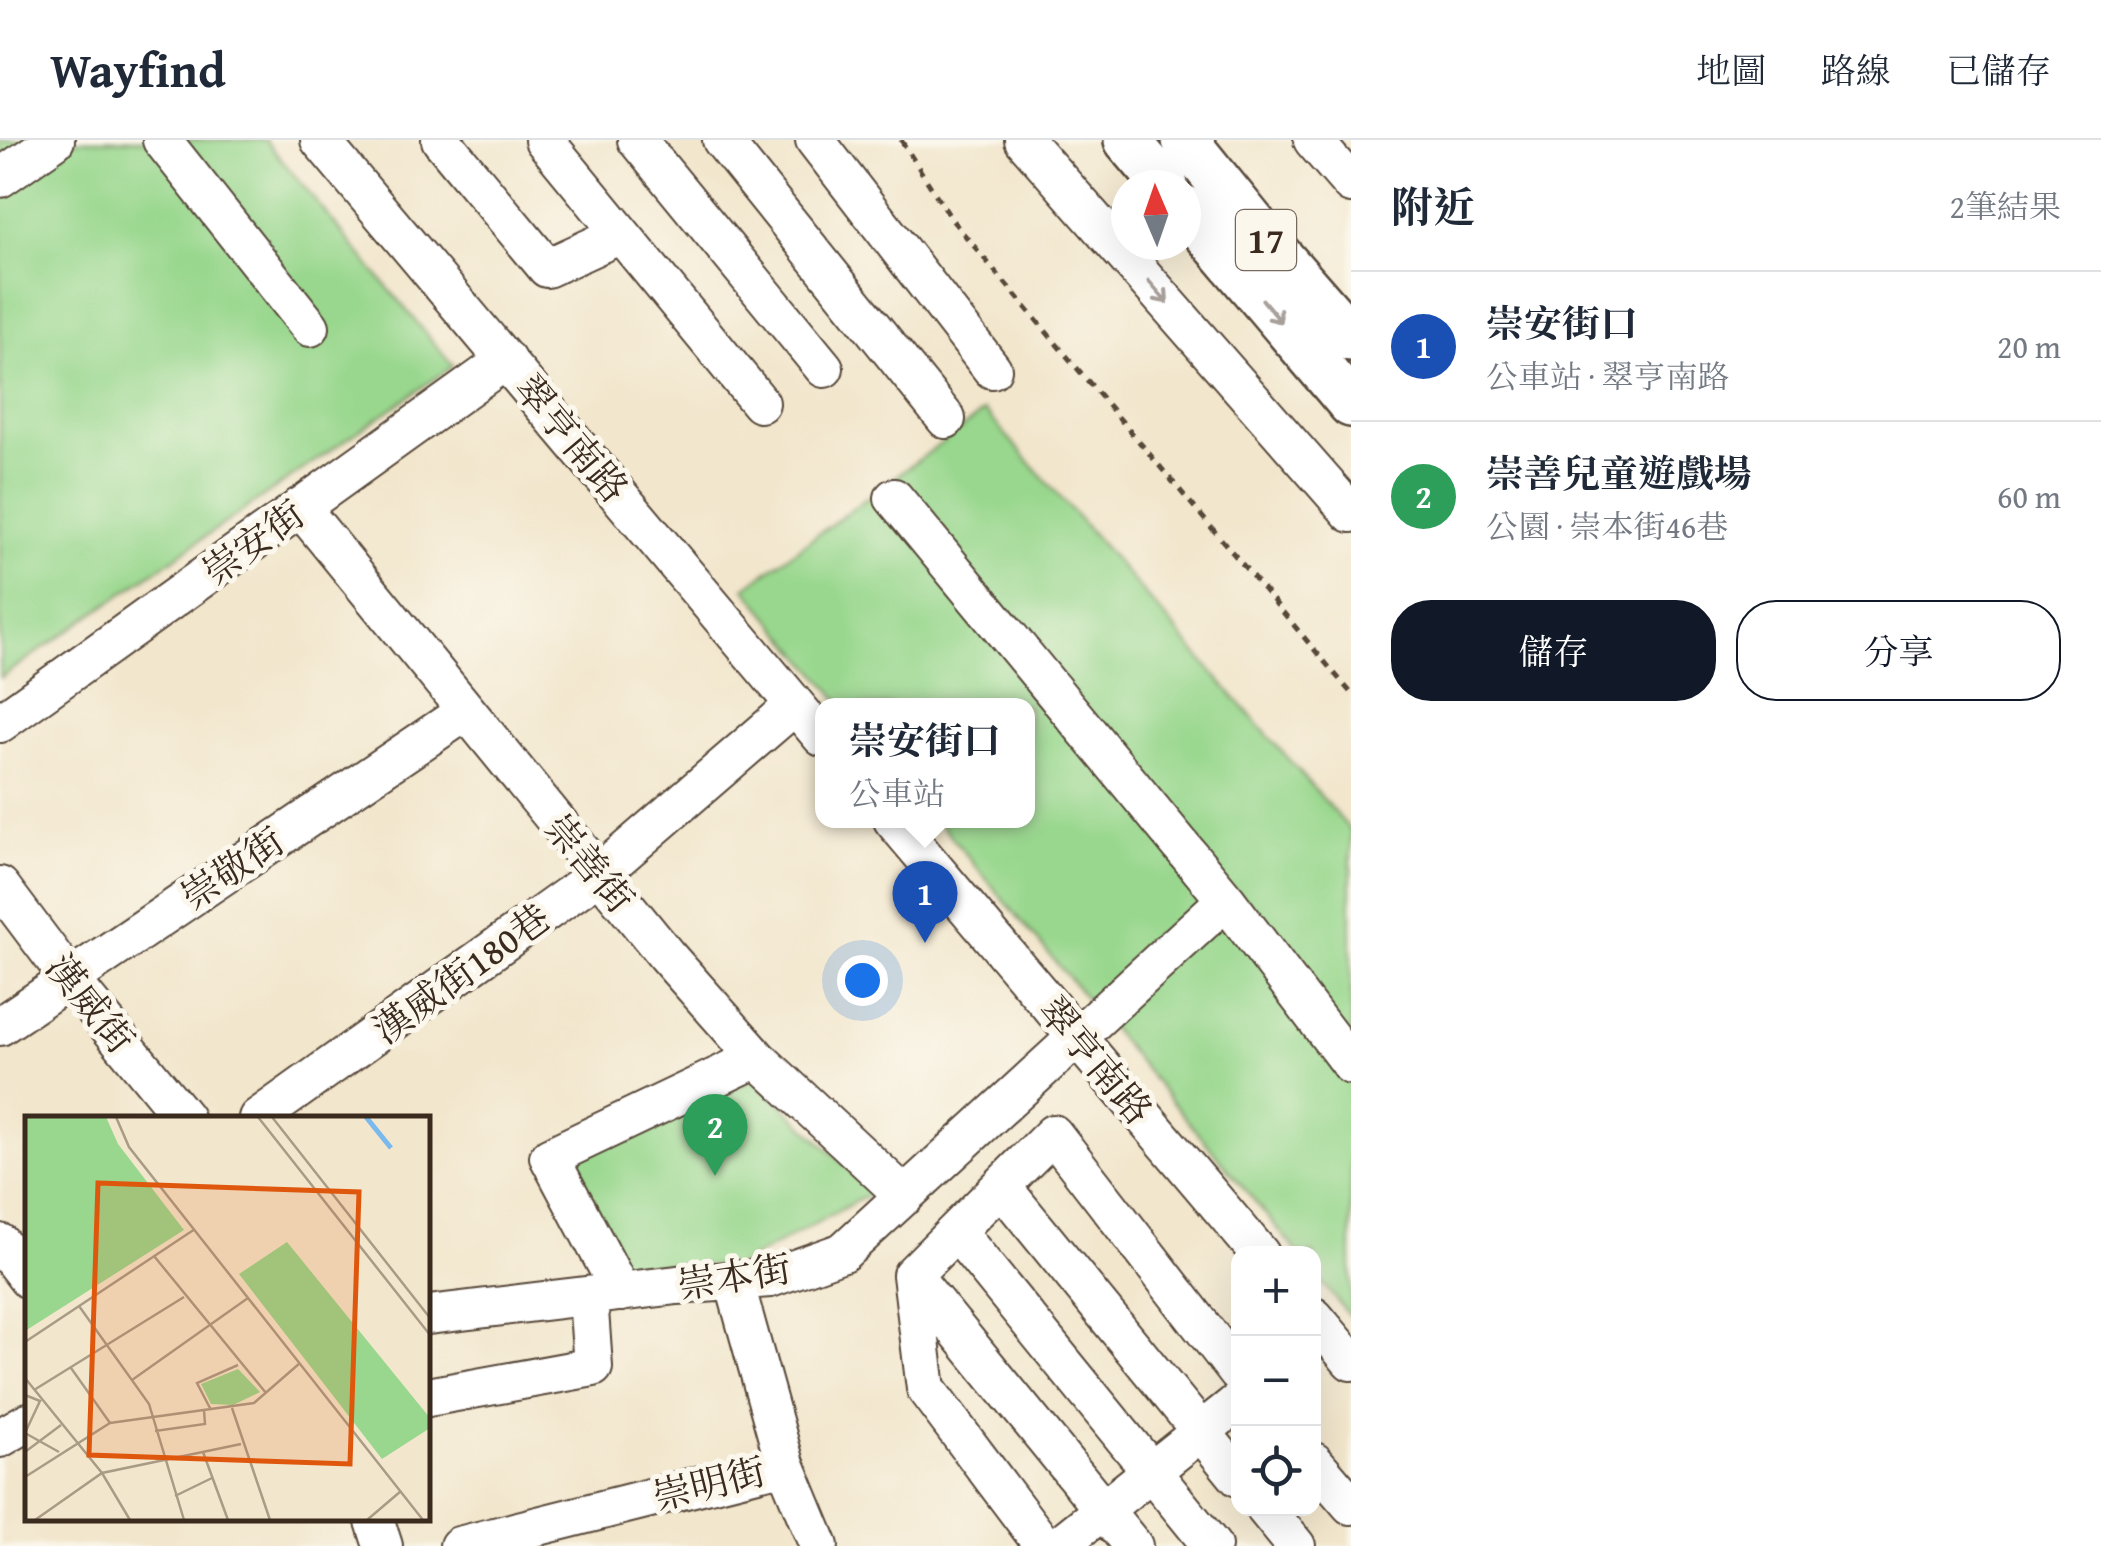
<!DOCTYPE html>
<html lang="zh-TW">
<meta charset="utf-8">
<style>
body{margin:0;font-family:"Gentium Book Plus","Noto Serif TC",serif;background:#f6f6f7;color:#1f2937}
.controls{position:absolute;right:30px;bottom:30px;display:grid;overflow:hidden;border-radius:20px;box-shadow:0 10px 40px #0002}
.controls button{width:90px;height:90px;display:grid;place-items:center;padding:0;border:0;border-bottom:2px solid #e0e1e3;background:#fff;color:#1f2937;font:50px sans-serif}
.compass{position:absolute;left:1111px;top:30px;width:90px;height:90px;border-radius:50%;background:#fff;box-shadow:0 10px 40px #0002;rotate:358deg}
.you{position:absolute;left:862px;top:840px;width:35px;height:35px;margin:-25px;border:8px solid #fff;border-radius:50%;background:#1a73e8;box-shadow:0 0 0 15px #1a73e833}
.badge{display:grid;place-items:center;width:65px;height:65px;border-radius:50%;background:#111827;color:#fff;font-size:32px;font-weight:700}
.pin{position:absolute;translate:-50% -82px;filter:drop-shadow(0 2px 5px #0008)}
.pin::after{content:'';position:absolute;top:52px;width:35px;height:30px;background:inherit;clip-path:polygon(0 0,100% 0,50% 100%)}
.popup{position:absolute;left:815px;top:558px;width:220px;height:130px;box-sizing:border-box;display:grid;place-content:center;border-radius:20px;background:#fff;filter:drop-shadow(0 2px 8px #0005);font-size:32px;white-space:nowrap;color:#747a83}
.popup b{font-size:38px;color:#1f2937}
.popup::after{content:'';position:absolute;left:50%;top:100%;margin-left:-20px;border:20px solid transparent;border-top-color:#fff}
.list{margin:0;padding:0;list-style:none}
h2{display:flex;justify-content:space-between;align-items:center;height:130px;margin:0;padding:0 40px;font-size:42px}
h2 small{font-size:32px;font-weight:400;color:#747a83}
.list li{display:grid;grid-template-columns:65px 1fr auto;gap:30px;align-items:center;box-sizing:border-box;height:150px;padding:0 40px;border-top:2px solid #e0e1e3}
.list b{display:block;font-size:38px;white-space:nowrap}
.list p{margin:0;font-size:32px;white-space:nowrap;color:#747a83}
.list em{font-size:32px;font-style:normal;color:#747a83}
.actions{display:flex;gap:20px;padding:30px 40px}
.actions a{flex:1;padding:22px 0;border:2px solid #111827;border-radius:40px;text-align:center;font-size:35px;color:#111827}
.actions .main{background:#111827;color:#fff}
.icon{flex:none;width:55px;height:55px;fill:none;stroke:currentColor;stroke-width:2;stroke-linecap:round;stroke-linejoin:round}
.map{position:relative;flex:none;width:1351px;height:1406px;overflow:hidden}
header{display:flex;align-items:center;gap:60px;box-sizing:border-box;height:140px;padding:0 50px;background:#fff;border-bottom:2px solid #e0e1e3}
header strong{font-size:48px}
nav{display:flex;gap:55px;margin-inline-start:auto;font-size:35px}
main{display:flex}
aside{flex:1;background:#fff}
.map>svg:first-child{display:block}
</style>
<header>
<strong>Wayfind</strong>
<nav><a>地圖</a><a>路線</a><a>已儲存</a></nav>
</header>
<main>
<div class="map">
<svg width="1351" height="1406" viewBox="0 0 1351 1406">
<rect width="100%" height="100%" fill="#fbf7ec"/>
<filter id="ink" filterUnits="userSpaceOnUse"><feTurbulence type="fractalNoise" baseFrequency=".01" numOctaves="2"/><feDisplacementMap in="SourceGraphic" scale="20" xChannelSelector="R" yChannelSelector="G"/><feConvolveMatrix kernelMatrix="1 2 1 2 8 2 1 2 1" color-interpolation-filters="sRGB"/></filter>
<filter id="wash" filterUnits="userSpaceOnUse"><feTurbulence type="fractalNoise" baseFrequency=".0048" numOctaves="4" result="noise"/><feDisplacementMap in="SourceGraphic" scale="40" xChannelSelector="R" yChannelSelector="G"/><feGaussianBlur stdDeviation="2.25" result="paint"/><feColorMatrix in="noise" values="0 0 0 0 0 0 0 0 0 0 0 0 0 0 0 0 0 1.4 0 .05"/><feComposite in="paint" operator="in"/></filter>
<g filter="url(#wash)">
<rect width="100%" height="100%" fill="#f2e6cc"/>
<path fill="#98d78d" stroke="#6a8056" stroke-width="2.5" d="M0 0H265L453 226 0 538Z
M985 271 1351 691V1178L1314 1133V1114L1298 1113 938 681 1028 680V566L843 565 745 448Z
M755 939 873 1052 737 1126 621 1124 565 1020Z"/>
</g>
<g filter="url(#ink)">
<g fill="none" stroke-linecap="round" stroke-linejoin="round">
<g stroke="#564638" stroke-width="42">
<path id="minor" d="M162 0 310 187
M320 0 822 597
M441 0 547 128 621 94
M544 0 760 263
M637 0 824 228
M722 0 946 279
M815 0 992 229
M1024 0 1351 373
M1313 0 1351 44
M0 38 55 0
M894 358 1226 760 1351 925
M300 367 666 815 757 918 905 1056
M0 583 506 220
M893 680 1260 1114
M0 746 69 838 184 978
M0 886 465 572
M258 978 599 734 795 565
M1001 1046 1238 1337
M956 1091 1212 1406
M0 1103 28 1139
M912 1135 1133 1406
M734 1141 785 1324 819 1406
M621 1152 549 1017 757 918
M428 1175 677 1145 770 1138 843 1112 1226 760
M1314 1177 1351 1221
M428 1257 593 1227 588 1156
M0 1298 28 1282
M1314 1322 1351 1365
M1265 1368 1296 1406
M374 1378 383 1406
M459 1406 785 1324
M1044 1406 926 1249 912 1135 1053 994 1238 1233
M1058 1406 1238 1262"/>
</g>
<g stroke="#564638" stroke-width="50">
<path id="major" d="M1127 0 1165 45
M1185 0 1274 110 1351 198
M1186 69 1351 264"/>
</g>
<path stroke="#564638" stroke-width="5" stroke-dasharray="8 8" stroke-linecap="butt" d="M901 0 952 80 1351 553"/>
<use href="#minor" stroke="#fff" stroke-width="38"/>
<use href="#major" stroke="#fff" stroke-width="45"/>
</g>
<defs><path id="oneway-shaft" d="M-6 0H5M1.5-3L5.5 0L1.5 3" fill="none" stroke-width="1.6" stroke-linecap="round" stroke-linejoin="round" transform="scale(2.5)"/></defs>
<g stroke="#a79f9a">
<use href="#oneway-shaft" transform="translate(1158 152) rotate(49)"/>
<use href="#oneway-shaft" transform="translate(1272 171) rotate(50)"/>
</g>
</g>
<g text-anchor="middle" dominant-baseline="central" stroke-width="10" stroke-linejoin="round" paint-order="stroke">
<rect fill="#fbf7ec" stroke="#75685c" stroke-width="2.5" x="1236" y="70" width="60" height="60" rx="8"/>
<g font-size="35" font-weight="bold" fill="#3b2a1e">
<text x="1266" y="100">17</text>
</g>
<g font-size="38" fill="#3b2a1e" stroke="#fbf7ec">
<text transform="translate(572 298) rotate(50)">翠亨南路</text>
<text transform="translate(253 402) rotate(-36)">崇安街</text>
<text transform="translate(590 723) rotate(50)">崇善街</text>
<text transform="translate(232 728) rotate(-34)">崇敬街</text>
<text transform="translate(461 833) rotate(-36)">漢威街180巷</text>
<text transform="translate(91 863) rotate(51)">漢威街</text>
<text transform="translate(1096 920) rotate(50)">翠亨南路</text>
<text transform="translate(734 1136) rotate(-9)">崇本街</text>
<text transform="translate(709 1343) rotate(-14)">崇明街</text>
</g>
</g>
<g transform="translate(25 976)">
<rect width="405" height="405" fill="#f2e6cc"/>
<path d="M0 1H81L93 28 159 114 0 215ZM262 126 405 302V312L357 343 214 158ZM213 253 235 276 208 289 186 288 176 268Z" fill="#98d78d"/>
<path fill="none" stroke="#79b9ed" stroke-width="5" d="M341 1 366 32"/>
<path fill="none" stroke="#a99b86" stroke-width="2.5" d="M91 1 104 31 398 404M233 1 405 219M247 1 405 202M129 140 241 277M54 190 124 288 159 404M0 226 170 113M46 252 85 307M0 262 77 357 105 404M107 264 223 182M9 274 159 181M0 279 15 285 0 317M207 292 245 404M186 294 172 267 213 249M130 315 180 308 179 294M0 317 34 336M0 336 36 309M178 336 203 404M0 361 85 307 229 287 275 247M150 380 187 362M10 404 77 357 216 328M342 404 376 375"/>
<path fill="#df570d" fill-opacity="0.15" stroke="#df570d" stroke-width="5" d="M73 67 334 76 325 348 64 339Z"/>
<rect width="405" height="405" fill="none" stroke="#3b2a1e" stroke-width="5"/>
</g>
</svg>
<div class="controls">
<button>+</button>
<button>−</button>
<button><svg class="icon" aria-label="locate" viewBox="0 0 24 24"><circle cx="12" cy="12" r="6"/><path d="M12 2v4M12 18v4M2 12h4M18 12h4"/></svg></button>
</div>
<svg class="compass" viewBox="-18 -18 36 36"><path d="M0-13l5 13h-10z" fill="#e53935"/><path d="M0 13l5-13h-10z" fill="#747a83"/></svg>
<div class="you"></div>
<div class="pin badge" style="left:925px;top:803px;background:#1a4fb4">1</div>
<div class="popup"><b>崇安街口</b>公車站</div>
<div class="pin badge" style="left:715px;top:1036px;background:#2e9e5b">2</div>
</div>
<aside>
<h2>附近<small>2筆結果</small></h2>
<ul class="list">
<li><span class="badge" style="background:#1a4fb4">1</span><div><b>崇安街口</b><p>公車站 · 翠亨南路</p></div><em>20 m</em></li>
<li><span class="badge" style="background:#2e9e5b">2</span><div><b>崇善兒童遊戲場</b><p>公園 · 崇本街46巷</p></div><em>60 m</em></li>
</ul>
<div class="actions"><a class="main">儲存</a><a>分享</a></div>
</aside>
</main>
